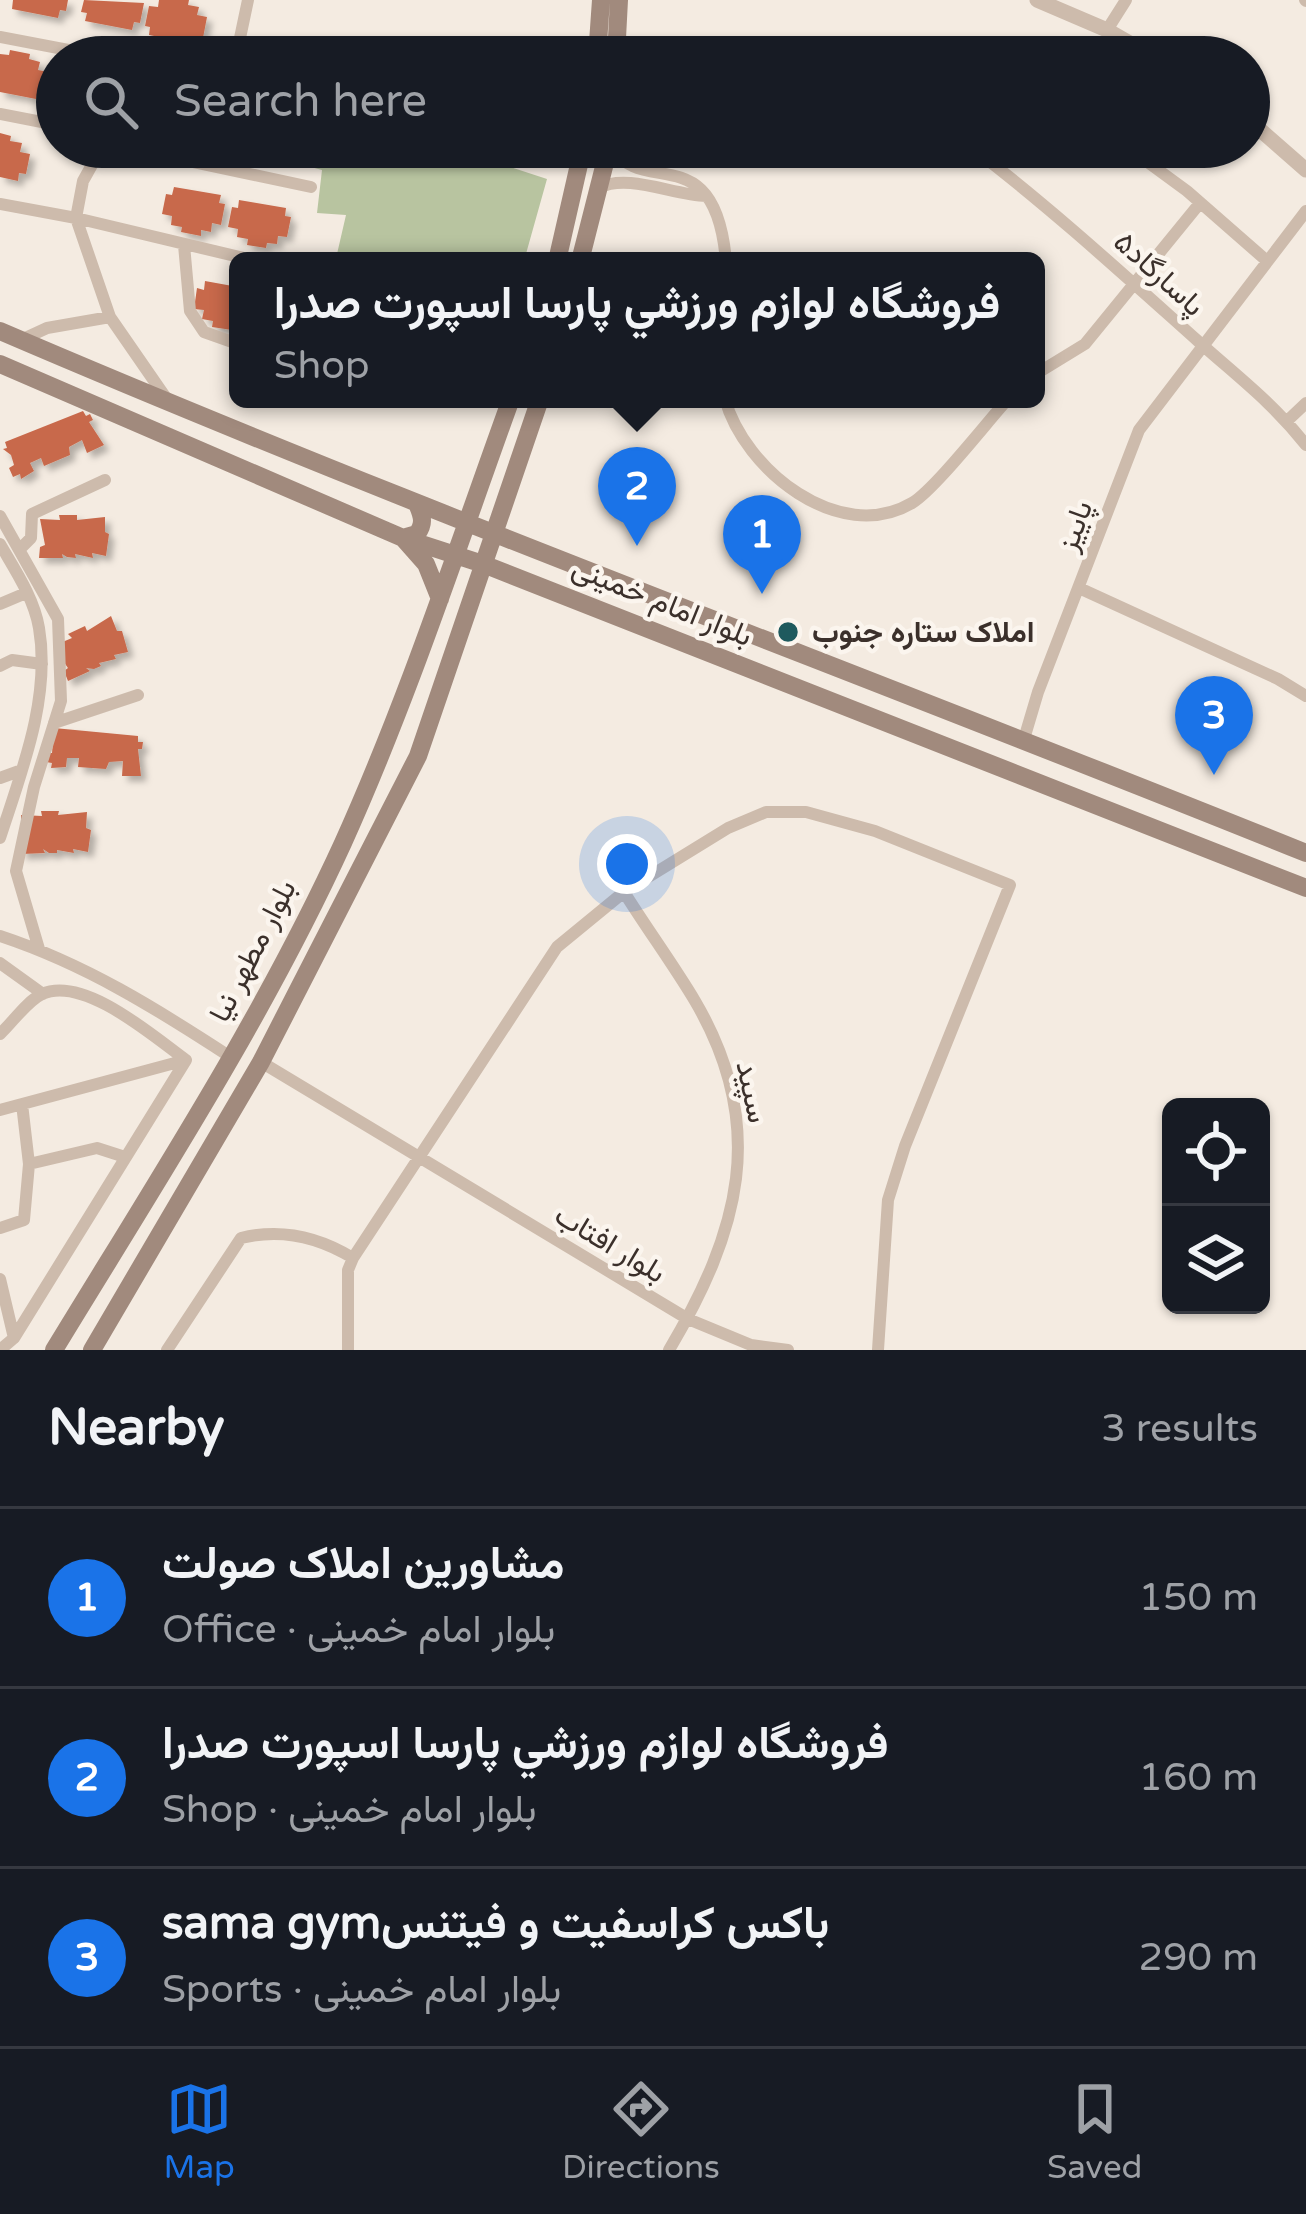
<!DOCTYPE html>
<meta charset="utf-8">
<style>
body{margin:0;font-family:"Varela Round",Vazirmatn,sans-serif;background:#20242c;color:#f1f3f6}
.controls{position:absolute;right:36px;bottom:36px;display:grid;overflow:hidden;border-radius:18px;box-shadow:0 3px 9px #0004}
.controls button{width:108px;height:108px;display:grid;place-items:center;padding:0;border:0;border-bottom:3px solid #363941;background:#171b24;color:#f1f3f6;font:60px sans-serif}
.you{position:absolute;left:627px;top:864px;width:42px;height:42px;margin:-30px;border:9px solid #fff;border-radius:50%;background:#1a73e8;box-shadow:0 0 0 18px #1a73e833}
.badge{display:grid;place-items:center;width:78px;height:78px;border-radius:50%;background:#1a73e8;color:#fff;font-size:39px;font-weight:700}
.pin{position:absolute;translate:-50% -99px;filter:drop-shadow(0 3px 6px #0008)}
.pin::after{content:'';position:absolute;top:63px;width:42px;height:36px;background:inherit;clip-path:polygon(0 0,100% 0,50% 100%)}
.popup{position:absolute;left:229px;top:252px;width:816px;height:156px;box-sizing:border-box;display:grid;place-content:center;border-radius:18px;background:#171b24;filter:drop-shadow(0 3px 9px #0005);font-size:39px;white-space:nowrap;color:#9ea1a6}
.popup b{font-size:45px;color:#f1f3f6}
.popup::after{content:'';position:absolute;left:50%;top:100%;margin-left:-24px;border:24px solid transparent;border-top-color:#171b24}
.list{margin:0;padding:0;list-style:none}
h2{display:flex;justify-content:space-between;align-items:center;height:156px;margin:0;padding:0 48px;font-size:51px}
h2 small{font-size:39px;font-weight:400;color:#9ea1a6}
.list li{display:grid;grid-template-columns:78px 1fr auto;gap:36px;align-items:center;box-sizing:border-box;height:180px;padding:0 48px;border-top:3px solid #363941}
.list b{display:block;font-size:45px;white-space:nowrap}
.list p{margin:0;font-size:39px;white-space:nowrap;color:#9ea1a6}
.list em{font-size:39px;font-style:normal;color:#9ea1a6}
.icon{flex:none;width:66px;height:66px;fill:none;stroke:currentColor;stroke-width:2;stroke-linecap:round;stroke-linejoin:round}
.map{position:relative;flex:none;width:1306px;height:1350px;overflow:hidden}
.search{position:absolute;background:#171b24;box-shadow:0 3px 9px #0004;left:36px;right:36px;top:36px;height:132px;display:flex;align-items:center;gap:30px;box-sizing:border-box;padding:0 42px;border-radius:66px;color:#9ea1a6;font-size:45px}
.sheet{height:696px;background:#171b24}
nav{display:flex;justify-content:space-around;align-items:center;box-sizing:border-box;height:168px;border-top:3px solid #363941;background:#171b24;font-size:33px;color:#9ea1a6}
nav a{display:grid;justify-items:center;gap:6px}
nav .on{color:#1a73e8}
.map>svg:first-child{display:block}
</style>
<div class="map">
<svg width="1306" height="1350" viewBox="0 0 1306 1350">
<defs>
<filter id="shadow"><feDropShadow dx="5.5" dy="5.5" stdDeviation="3" flood-color="#0004"/></filter>
</defs>
<rect width="100%" height="100%" fill="#f4ebe1"/>
<path fill="#b8c4a0" d="M253 147H450L547 179 524 261H365L337 254 346 215 317 213 322 170 254 152Z"/>
<path fill="#c8694b" filter="url(#shadow)" d="M13 0H68L66 11 60 10 58 18 12 9Z
M84 0 144 3 140 23 134 22 132 30 85 21 87 13 81 12Z
M159 0H189L188 5 199 7 197 15 207 17 203 38 197 36 195 44 149 35 150 27 145 26 149 6 158 7Z
M10 50 30 54 29 59 40 62 38 70 48 72 44 92 38 91 36 99 0 92V54L9 55Z
M0 133 11 136 10 141 22 143 20 152 30 154 26 174 19 173 18 181 0 177Z
M174 187 221 195 219 203 225 204 221 225 212 223 211 232 201 230V236L181 232 182 227 171 225 172 216 162 214 166 194 172 195Z
M239 200 286 208 285 216 291 217 287 237 278 236 277 244 267 243 266 248 247 245 248 239 237 237 238 229 228 227 232 207 238 208Z
M205 281 238 287V325L233 324 232 330 212 327 213 321 202 319 204 310 194 309 197 288 204 290Z
M83 411 86 416 90 414 93 420 89 422 104 445 87 453 82 440 69 447 70 455 44 466 41 458 30 463 34 471 21 479 20 474 13 477 9 468 14 465 11 455 3 449 7 448 5 442Z
M59 515H77V520L105 517V532L109 534 106 556 92 553 93 558 75 554 76 558 67 557 62 554 63 558H39L40 547 45 545 40 519 60 520Z
M111 616 117 631H122L128 652 114 655 116 659 99 663 101 666 94 669 86 668 90 671 68 681 64 671 68 668 53 646 72 638 68 634 85 626 87 631Z
M54 728 138 736V742H143L142 749H138L141 776H122L123 761 109 762 106 769 78 767 79 758H67L66 767 51 768 52 763 46 762V753H52Z
M41 811H59L58 815 87 812 86 828 91 830 88 852 73 849 74 853 57 850V853H49L43 849 45 853 21 854V815L42 816Z"/>
<g fill="none" stroke-linecap="round" stroke-linejoin="round">
<path stroke="#cdbbac" stroke-width="12" d="M1305 0 1306 1
M1107 30 1126 0
M0 37 105 57
M236 57 248 0
M818 57H842
M0 114 57 125
M102 147 83 181 76 218 110 317 166 398
M122 147 311 187
M612 147C642 199 715 135 726 261
M971 147C1051 208 1124 275 1199 342 1238 377 1273 403 1306 445
M1127 147 1187 191 1267 261
M599 188C627 173 673 195 706 196
M0 204 76 218 256 261
M184 245 190 311 204 332 238 344
M21 340 47 328 110 317
M1036 374 1085 344 1200 203
M725 399C744 469 839 546 912 503 935 489 987 422 1008 399
M1287 421 1306 403
M0 516 58 619 61 701 34 787 16 871 39 949
M0 544C15 570 34 598 39 628 51 698 21 773 0 838
M20 549 31 538 32 514 105 480
M1079 588 1278 679 1306 696
M0 604 26 593
M0 666 12 660 42 664
M54 723 138 695
M1024 739 1038 692 1139 430 1306 211
M0 778 22 770
M624 892C647 929 673 964 695 1001 769 1127 739 1232 669 1350
M0 936C85 964 157 1009 232 1058
M0 963 43 994
M0 1034C12 1023 27 1001 42 994 84 975 154 1037 186 1060L14 1338 0 1350
M261 1062 688 1319 751 1345 788 1350
M0 1110 186 1060
M29 1164 97 1148 125 1157
M0 1228 24 1220 29 1164 22 1104
M0 1279 14 1338
M167 1350 241 1238C281 1228 317 1236 353 1258
M348 1350V1270L353 1258 557 947 624 892 728 828 766 812H806L875 831 1010 885 905 1146 888 1200 878 1350"/>
<path stroke="#cdbbac" stroke-width="15" d="M1037 0 1107 30 1154 57
M1249 120 1306 170"/>
<path stroke="#a18a7d" stroke-width="18" d="M597 57 601 0
M616 57 619 0
M557 261 583 147
M580 261 609 147
M0 331C431 516 871 677 1306 853
M0 364 403 538 483 564 1306 888
M418 506C423 518 424 524 417 534L403 538 426 564 440 599
M54 1350C155 1184 262 1020 343 843 408 699 457 548 511 399
M92 1350 261 1062 418 756 540 399"/>
</g>
<circle fill="#1f5a5e" stroke="#fbf5ee" stroke-width="4.5" cx="788" cy="632" r="12"/>
<g text-anchor="middle" dominant-baseline="central" stroke-width="9" stroke-linejoin="round" paint-order="stroke">
<g font-size="30" fill="#3b302b" stroke="#fbf5ee">
<text transform="translate(1159 274) rotate(42)">پاسارگاد۵</text>
<text transform="translate(1075 526) rotate(-70)">پاییز</text>
<text transform="translate(662 602) rotate(22)">بلوار امام خمینی</text>
<text transform="translate(253 951) rotate(-63)">بلوار مطهر نیا</text>
<text transform="translate(752 1092) rotate(78)">سپید</text>
<text transform="translate(610 1244) rotate(31)">بلوار افتاب</text>
</g>
<g font-size="30" font-weight="bold" fill="#3b302b" stroke="#fbf5ee" text-anchor="start">
<text x="812" y="632">املاک ستاره جنوب</text>
</g>
</g>
</svg>
<div class="controls">
<button><svg class="icon" aria-label="locate" viewBox="0 0 24 24"><circle cx="12" cy="12" r="6"/><path d="M12 2v4M12 18v4M2 12h4M18 12h4"/></svg></button>
<button><svg class="icon" aria-label="layers" viewBox="0 0 24 24"><path d="M12 4l9 5-9 5-9-5zM3 14l9 5 9-5"/></svg></button>
</div>
<div class="you"></div>
<div class="pin badge" style="left:762px;top:594px">1</div>
<div class="pin badge" style="left:637px;top:546px">2</div>
<div class="popup"><b>فروشگاه لوازم ورزشي پارسا اسپورت صدرا</b>Shop</div>
<div class="pin badge" style="left:1214px;top:775px">3</div>
<div class="search"><svg class="icon" aria-label="search" viewBox="0 0 24 24"><circle cx="10" cy="10" r="6"/><path d="M15 15l6 6"/></svg>Search here</div>
</div>
<section class="sheet">
<h2>Nearby<small>3 results</small></h2>
<ul class="list">
<li><span class="badge">1</span><div><b>مشاورین املاک صولت</b><p>Office · بلوار امام خمینی</p></div><em>150 m</em></li>
<li><span class="badge">2</span><div><b>فروشگاه لوازم ورزشي پارسا اسپورت صدرا</b><p>Shop · بلوار امام خمینی</p></div><em>160 m</em></li>
<li><span class="badge">3</span><div><b>sama gymباکس کراسفیت و فیتنس</b><p>Sports · بلوار امام خمینی</p></div><em>290 m</em></li>
</ul>
</section>
<nav>
<a class="on"><svg class="icon" aria-label="map" viewBox="0 0 24 24"><path d="M3 6l6-2 6 2 6-2v14l-6 2-6-2-6 2zM9 4v14M15 6v14"/></svg>Map</a>
<a><svg class="icon" aria-label="directions" viewBox="0 0 24 24"><path d="M12 3l9 9-9 9-9-9zM9 14v-3h6M13 9l2 2-2 2"/></svg>Directions</a>
<a><svg class="icon" aria-label="saved" viewBox="0 0 24 24"><path d="M7 4h10v16l-5-4-5 4z"/></svg>Saved</a>
</nav>
